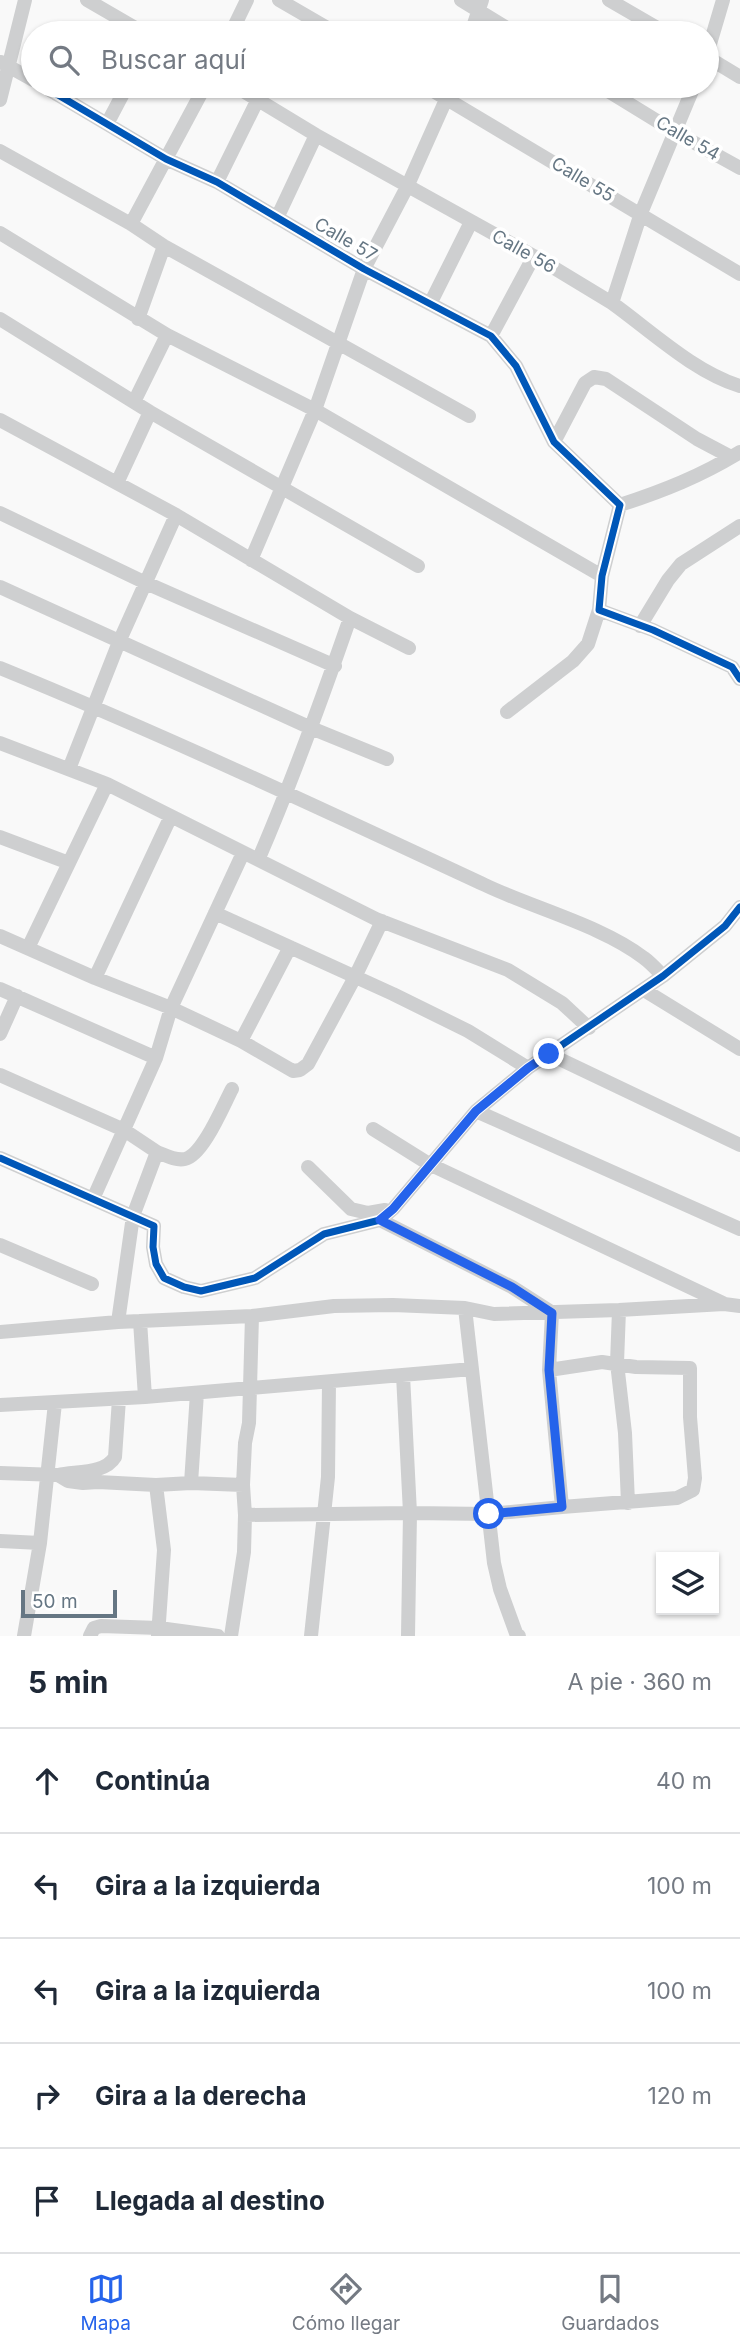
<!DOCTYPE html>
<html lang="es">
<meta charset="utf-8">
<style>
body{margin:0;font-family:Inter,sans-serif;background:#f2f2f3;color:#1f2937}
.controls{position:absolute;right:21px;bottom:21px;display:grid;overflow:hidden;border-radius:0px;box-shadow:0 2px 5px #0004}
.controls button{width:63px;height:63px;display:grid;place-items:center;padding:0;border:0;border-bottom:2px solid #e0e1e3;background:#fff;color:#1f2937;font:35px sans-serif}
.scale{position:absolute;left:21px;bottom:18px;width:96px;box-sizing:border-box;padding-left:7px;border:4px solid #657683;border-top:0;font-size:19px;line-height:24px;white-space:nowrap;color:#657683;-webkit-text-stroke:5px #fff;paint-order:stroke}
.stop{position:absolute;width:21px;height:21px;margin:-16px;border:5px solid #2563eb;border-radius:50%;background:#fff}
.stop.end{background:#2563eb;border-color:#fff;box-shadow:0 2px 7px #0008}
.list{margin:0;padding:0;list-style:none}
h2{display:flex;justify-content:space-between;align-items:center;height:91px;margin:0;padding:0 28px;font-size:30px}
h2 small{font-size:23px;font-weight:400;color:#747a83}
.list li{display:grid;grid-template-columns:46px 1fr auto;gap:21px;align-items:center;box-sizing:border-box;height:105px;padding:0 28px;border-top:2px solid #e0e1e3}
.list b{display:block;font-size:26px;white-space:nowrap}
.list em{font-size:23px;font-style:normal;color:#747a83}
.icon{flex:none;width:38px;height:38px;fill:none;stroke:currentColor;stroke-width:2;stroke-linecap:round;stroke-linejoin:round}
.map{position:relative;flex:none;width:740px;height:1636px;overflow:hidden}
.search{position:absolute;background:#fff;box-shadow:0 2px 5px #0004;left:21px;right:21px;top:21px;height:77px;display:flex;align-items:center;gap:18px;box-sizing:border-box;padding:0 24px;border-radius:38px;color:#747a83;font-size:26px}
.sheet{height:616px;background:#fff}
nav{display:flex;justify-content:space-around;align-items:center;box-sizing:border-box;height:98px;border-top:2px solid #e0e1e3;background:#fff;font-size:19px;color:#747a83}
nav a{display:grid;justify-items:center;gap:4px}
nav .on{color:#2563eb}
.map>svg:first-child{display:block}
</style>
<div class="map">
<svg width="740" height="1636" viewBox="0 0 740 1636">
<rect width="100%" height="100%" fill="#f9f9f9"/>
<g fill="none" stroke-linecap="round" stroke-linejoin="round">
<path stroke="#cecfd0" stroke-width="14" d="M87 0 144 33
M279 0 336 33
M461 0 515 33
M609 0 666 33
M231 33 247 0
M471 33 482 0
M707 54 723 0
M707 57 740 77
M1 62 33 80
M43 86 166 159 217 182 364 269 491 336 516 366 554 442 620 505 602 576 599 610 653 630 732 667 740 679
M235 86 316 135 541 260 612 303 641 213 694 86
M425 86 740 274
M600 86 675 132 740 168
M0 100 25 0
M107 124 127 86
M0 151 131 224 164 246 469 416
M217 182 258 99
M277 218 316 135
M131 224 205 86
M0 233 167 335 315 410 602 576
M612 303C651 331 694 372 740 386
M430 304 471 222
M0 319 150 412 418 566
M138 319 164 246
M491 336 534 256
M134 402 167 335
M0 420 176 515 350 618C322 699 293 779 259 858
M554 442 585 383 594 377 606 379 697 439 731 457
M117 483 150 412
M620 505C663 491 701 476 740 452
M0 513 146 583 335 666
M251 560 315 410 364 269 407 187 452 86
M0 587 311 728 387 759
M350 618 409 648
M640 626 668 580 681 564 740 526
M0 668C164 735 324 810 485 885 533 908 603 926 644 958 651 963 657 970 663 976
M507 712 573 661 588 644 599 610
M0 743 107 784 376 919 508 970 562 1003 589 1028
M69 769 119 642 176 515
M0 837 69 863
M215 913 393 994 468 1031 528 1068
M0 936 95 978 171 1008 241 1041 293 1071 300 1070 308 1064 355 977 382 921
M28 948 107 784
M95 978 171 816
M0 989 156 1058
M644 990 740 1049
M0 1034 17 996
M241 1041 290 947
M549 1054 740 1145
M0 1075 124 1130 157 1152 133 1216 118 1322
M476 1111 740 1229
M373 1129 429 1164 723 1303
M157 1152C165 1155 175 1161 185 1159 203 1155 223 1106 232 1089
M0 1158 154 1226 153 1247 156 1264 164 1278 184 1287 201 1291 255 1278 324 1234 380 1220 393 1209 476 1111 528 1068 663 976 725 926 740 907
M308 1167 351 1209 368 1213 385 1210
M93 1199 156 1058 171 1008 243 853
M380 1220 512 1287 551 1312
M0 1245 92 1284
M465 1308 494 1563 500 1589 516 1633 519 1636
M619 1310 617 1363 625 1433 628 1503
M140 1321 145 1397
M0 1332 118 1322 252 1316 334 1306 393 1305 465 1308 494 1314 619 1310 724 1304 740 1306
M549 1370 552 1313
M403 1375 410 1513 408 1636
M0 1405 145 1397 472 1369
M0 1473 58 1475 68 1481 83 1483 98 1482 156 1485 164 1550 158 1636
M58 1475C77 1471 105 1474 115 1457L119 1399
M191 1483 197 1393
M156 1485 191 1483 243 1485
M245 1515 410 1513 489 1514 562 1507 549 1370 602 1362 636 1367 690 1368V1417L695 1478 693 1490 677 1498 562 1507
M0 1541 40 1543
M24 1636 40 1543 55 1403
M90 1636 94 1628 101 1626 159 1628 218 1636
M231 1636 244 1552 245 1515 243 1485 245 1443 249 1423 252 1316
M311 1636 328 1477 329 1382"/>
<g stroke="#fff" stroke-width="11">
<path id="cycleway" d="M43 86 166 159 217 182 364 269 491 336 516 366 554 442 620 505 602 576 599 610 653 630 732 667 740 679
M0 1158 154 1226 153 1247 156 1264 164 1278 184 1287 201 1291 255 1278 324 1234 380 1220 393 1209 476 1111 528 1068 663 976 725 926 740 907"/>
</g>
<use href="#cycleway" stroke="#0057b8" stroke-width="7"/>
</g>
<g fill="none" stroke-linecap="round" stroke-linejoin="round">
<path stroke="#2563eb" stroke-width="9" d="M489 1514 562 1507 549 1370 552 1313 512 1287 380 1220 393 1209 476 1111 528 1068 549 1054"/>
</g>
<g text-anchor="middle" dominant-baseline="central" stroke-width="7" stroke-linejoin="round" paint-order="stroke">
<g font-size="18" fill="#657683" stroke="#fff">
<text transform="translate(688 138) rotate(30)">Calle 54</text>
<text transform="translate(583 179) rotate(31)">Calle 55</text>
<text transform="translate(346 239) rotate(30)">Calle 57</text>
<text transform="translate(524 251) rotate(29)">Calle 56</text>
</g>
</g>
</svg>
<div class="controls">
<button><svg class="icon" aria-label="layers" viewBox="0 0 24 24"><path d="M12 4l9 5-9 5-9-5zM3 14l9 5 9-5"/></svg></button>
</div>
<div class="scale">50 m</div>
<div class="stop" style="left:489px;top:1514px"></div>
<div class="stop end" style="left:549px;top:1054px"></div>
<div class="search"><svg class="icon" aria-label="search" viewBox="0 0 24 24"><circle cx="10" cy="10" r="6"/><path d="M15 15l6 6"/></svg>Buscar aquí</div>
</div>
<section class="sheet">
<h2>5 min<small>A pie · 360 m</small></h2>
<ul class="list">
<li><svg class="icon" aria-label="ahead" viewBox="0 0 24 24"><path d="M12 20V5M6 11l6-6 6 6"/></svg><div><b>Continúa</b></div><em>40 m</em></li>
<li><svg class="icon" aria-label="left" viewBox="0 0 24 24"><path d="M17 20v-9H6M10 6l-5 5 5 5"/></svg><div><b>Gira a la izquierda</b></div><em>100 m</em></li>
<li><svg class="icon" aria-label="left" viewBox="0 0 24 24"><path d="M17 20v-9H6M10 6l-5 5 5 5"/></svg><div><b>Gira a la izquierda</b></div><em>100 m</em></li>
<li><svg class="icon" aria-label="right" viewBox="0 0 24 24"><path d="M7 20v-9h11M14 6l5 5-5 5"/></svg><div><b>Gira a la derecha</b></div><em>120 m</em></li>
<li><svg class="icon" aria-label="arrive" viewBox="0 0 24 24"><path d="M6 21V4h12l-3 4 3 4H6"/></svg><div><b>Llegada al destino</b></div></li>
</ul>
</section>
<nav>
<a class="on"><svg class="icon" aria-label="map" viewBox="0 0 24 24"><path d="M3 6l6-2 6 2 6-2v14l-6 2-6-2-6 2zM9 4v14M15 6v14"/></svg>Mapa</a>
<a><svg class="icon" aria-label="directions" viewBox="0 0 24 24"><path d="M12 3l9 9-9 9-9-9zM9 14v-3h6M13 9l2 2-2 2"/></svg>Cómo llegar</a>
<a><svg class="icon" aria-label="saved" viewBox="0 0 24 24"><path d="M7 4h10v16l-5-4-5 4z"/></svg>Guardados</a>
</nav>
